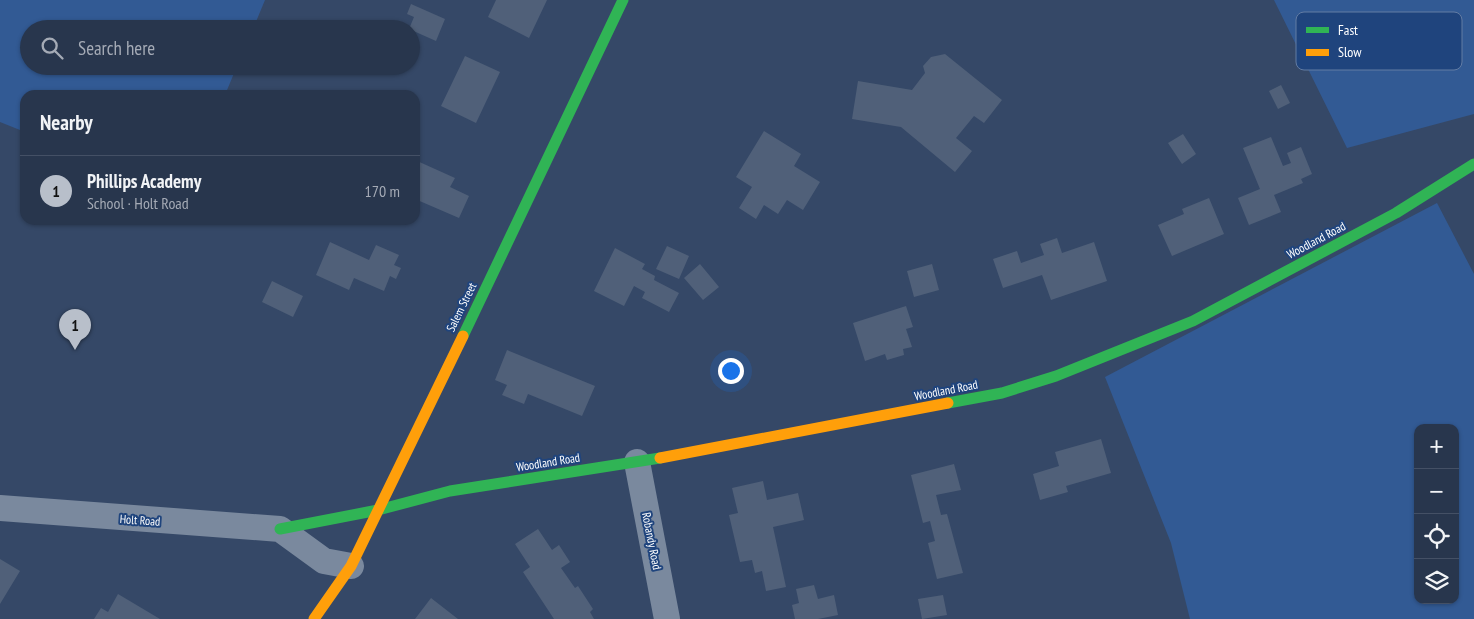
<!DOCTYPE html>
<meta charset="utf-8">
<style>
body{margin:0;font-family:"PT Sans Narrow",sans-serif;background:#344157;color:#f1f3f6}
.controls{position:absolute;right:15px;bottom:15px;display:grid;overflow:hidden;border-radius:10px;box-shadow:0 1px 4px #0004}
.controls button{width:45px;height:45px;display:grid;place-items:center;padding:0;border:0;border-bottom:1px solid #445065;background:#28364d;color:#f1f3f6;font:25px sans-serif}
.you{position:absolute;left:730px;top:370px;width:18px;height:18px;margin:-12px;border:4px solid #fff;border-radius:50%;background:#1a73e8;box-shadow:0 0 0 8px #1a73e833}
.badge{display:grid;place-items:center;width:32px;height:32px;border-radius:50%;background:#b8bfca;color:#111;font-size:16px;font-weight:700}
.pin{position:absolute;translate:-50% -41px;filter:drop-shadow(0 1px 2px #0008)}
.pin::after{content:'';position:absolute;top:26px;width:18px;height:15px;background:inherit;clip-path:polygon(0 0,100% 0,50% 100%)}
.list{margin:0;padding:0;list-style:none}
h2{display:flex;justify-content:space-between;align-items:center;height:65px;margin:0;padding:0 20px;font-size:21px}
h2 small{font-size:16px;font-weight:400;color:#a5abb6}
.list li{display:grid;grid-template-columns:32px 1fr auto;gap:15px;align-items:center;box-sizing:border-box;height:70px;padding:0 20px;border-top:1px solid #445065}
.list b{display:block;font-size:19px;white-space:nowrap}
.list p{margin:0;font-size:16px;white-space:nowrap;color:#a5abb6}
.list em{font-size:16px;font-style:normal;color:#a5abb6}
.icon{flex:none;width:28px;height:28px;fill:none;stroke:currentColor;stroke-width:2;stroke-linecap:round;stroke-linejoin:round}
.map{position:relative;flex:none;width:1474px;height:619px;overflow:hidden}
.search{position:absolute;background:#28364d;box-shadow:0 1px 4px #0004;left:20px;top:20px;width:400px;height:55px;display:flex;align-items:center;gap:12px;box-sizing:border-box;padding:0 18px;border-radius:28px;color:#a5abb6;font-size:19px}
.panel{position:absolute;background:#28364d;box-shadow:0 1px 4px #0004;left:20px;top:90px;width:400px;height:135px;border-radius:15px}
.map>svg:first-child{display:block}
</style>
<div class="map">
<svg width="1474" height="619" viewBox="0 0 1474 619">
<rect width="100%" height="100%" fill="#354867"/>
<path fill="#325a94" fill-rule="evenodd" d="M0 0H265L253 29H29V66H237L225 95H25V132L0 122Z
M1274 0H1474V114L1347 148Z
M1437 203 1474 274V619H1190L1171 543 1105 377ZM1418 428H1455V600H1418Z"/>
<path fill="#506079" d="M496 0H547L529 38 488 17Z
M411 4 445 19 436 41 409 29 414 17 407 14Z
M945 54 1002 100 984 123 974 116 956 138 972 151 955 172 901 127 852 119 858 81 912 90 925 73 923 66 931 57Z
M465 56 500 72 476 123 441 106Z
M1281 85 1290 103 1278 109 1269 91Z
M764 131 801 154 794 166 820 182 803 210 787 200 778 214 764 205 756 219 739 208 752 187 736 177Z
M1183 134 1196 154 1182 164 1168 143Z
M1271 137 1283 166 1291 163 1287 153 1301 147 1312 174 1301 179 1303 183 1274 195 1281 212 1249 225 1238 198 1260 189 1243 148Z
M415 160 455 178 450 187 469 196 459 218 415 199Z
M1209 198 1224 234 1172 256 1158 225 1184 214 1182 209Z
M1057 238 1062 253 1094 242 1107 281 1051 300 1042 275 1003 288 993 259 1017 251 1021 263 1044 255 1040 244Z
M330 242 369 260 376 245 399 255 394 265 401 268 396 279 390 276 384 291 354 278 349 290 316 275Z
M667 246 689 256 679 279 656 269Z
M615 248 645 264 642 269 655 276 654 280 679 293 669 312 642 298 645 292 634 286 624 306 594 291Z
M700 264 719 287 703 300 684 278Z
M932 264 939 290 914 297 907 271Z
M272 281 303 296 293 317 262 302Z
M906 306 913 327 906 329 912 347 903 349 904 355 887 360 885 354 865 361 853 323Z
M507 350 595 386 582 416 528 394 524 404 502 395 507 385 495 380Z
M1101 439 1111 473 1066 486 1068 492 1040 500 1033 474 1059 466 1055 452Z
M954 464 961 490 936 495 941 515 947 514 963 573 937 579 928 543 935 541 930 521 923 523 911 475Z
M763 481 767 500 798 493 804 520 773 527 786 587 766 591 762 571 755 573 752 560 740 562 729 515 738 513 732 488Z
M538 529 552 550 559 545 570 562 561 568 575 588 578 586 593 609 590 612 594 619H554L523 572 530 567 515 544Z
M0 559 20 571 0 604Z
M814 585 818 599 834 595 838 615 818 619H795L792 605 799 603 796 589Z
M118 594 160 619H94L101 608 108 612Z
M943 595 947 615 922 619 918 599Z
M431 598 458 619H415Z"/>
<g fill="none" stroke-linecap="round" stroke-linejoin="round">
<path stroke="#7a899e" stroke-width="26" d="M637 462 667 619
M0 508 280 529 324 561 351 566"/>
<path stroke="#30b455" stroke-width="11" d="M463 336 623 0
M948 403 1002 393 1056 376 1193 321 1396 213 1474 164
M280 529 378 510 450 491 660 458"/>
<path stroke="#ff9f0a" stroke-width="11" d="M660 458 948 403
M314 619 351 566 463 336"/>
</g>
<g text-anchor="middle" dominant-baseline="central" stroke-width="4" stroke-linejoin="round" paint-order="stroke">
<g font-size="12" fill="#fff" stroke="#1f447d">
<text transform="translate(1316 240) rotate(-28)">Woodland Road</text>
<text transform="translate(461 307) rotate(-64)">Salem Street</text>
<text transform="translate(946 390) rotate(-11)">Woodland Road</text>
<text transform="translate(548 462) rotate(-9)">Woodland Road</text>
<text transform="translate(140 520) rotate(4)">Holt Road</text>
<text transform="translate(652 541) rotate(79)">Robandy Road</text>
</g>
</g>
<rect x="1296" y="12" width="166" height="58" rx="8" fill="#1f447d" stroke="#627ca4" stroke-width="1"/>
<rect x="1306" y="27" width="23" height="6" fill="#30b455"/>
<rect x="1306" y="49" width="23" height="7" fill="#ff9f0a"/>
<g font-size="14" fill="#fff">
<text x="1338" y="35">Fast</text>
<text x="1338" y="57">Slow</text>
</g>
</svg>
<div class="controls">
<button>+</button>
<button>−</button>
<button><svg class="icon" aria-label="locate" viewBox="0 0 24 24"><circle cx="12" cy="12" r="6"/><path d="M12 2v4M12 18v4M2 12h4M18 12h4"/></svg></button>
<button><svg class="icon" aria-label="layers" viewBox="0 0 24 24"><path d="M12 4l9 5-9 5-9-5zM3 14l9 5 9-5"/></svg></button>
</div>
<div class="you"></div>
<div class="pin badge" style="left:75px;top:350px">1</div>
<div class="search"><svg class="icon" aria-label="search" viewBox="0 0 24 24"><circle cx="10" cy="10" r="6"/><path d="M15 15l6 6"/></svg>Search here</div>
<section class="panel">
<h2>Nearby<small></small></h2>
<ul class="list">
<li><span class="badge">1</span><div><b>Phillips Academy</b><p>School · Holt Road</p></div><em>170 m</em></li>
</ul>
</section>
</div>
